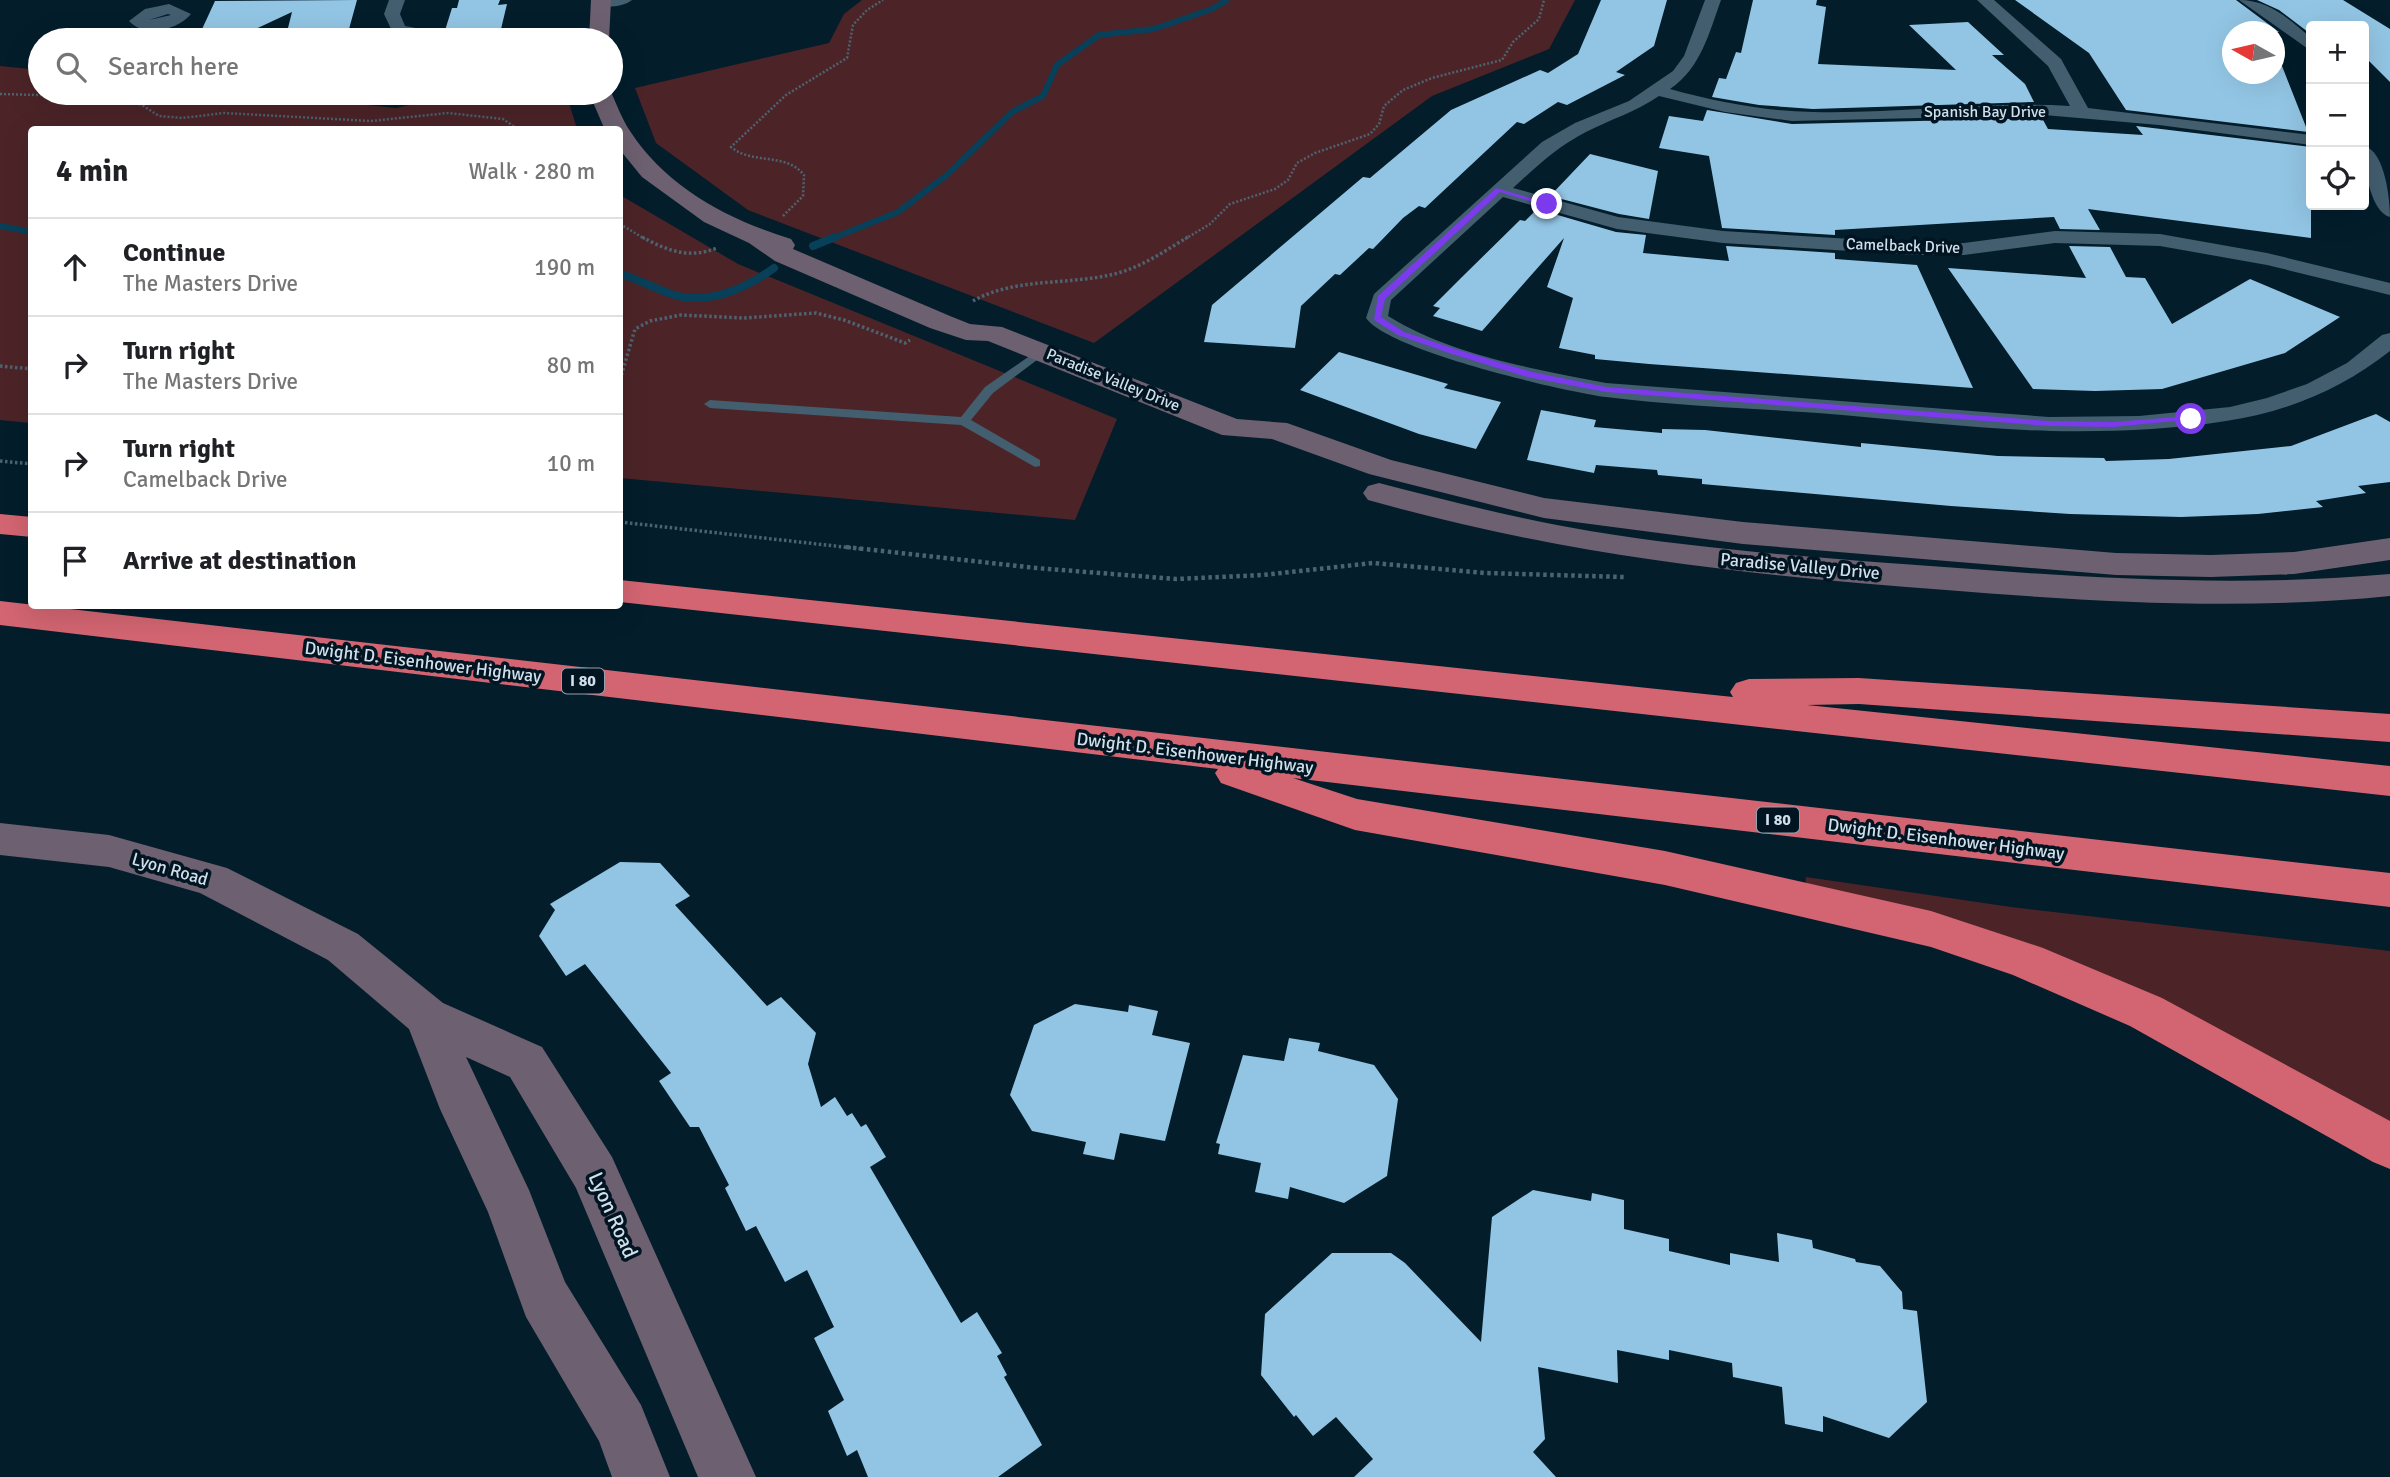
<!DOCTYPE html>
<meta charset="utf-8">
<style>
body{margin:0;font-family:Signika,sans-serif;background:#f2f2f2;color:#202124}
.controls{position:absolute;right:21px;top:21px;display:grid;overflow:hidden;border-radius:7px;box-shadow:0 7px 28px #0002}
.controls button{width:63px;height:63px;display:grid;place-items:center;padding:0;border:0;border-bottom:2px solid #e0e0e0;background:#fff;color:#202124;font:35px sans-serif}
.compass{position:absolute;left:2222px;top:21px;width:63px;height:63px;border-radius:50%;background:#fff;box-shadow:0 7px 28px #0002;rotate:278deg}
.stop{position:absolute;width:21px;height:21px;margin:-16px;border:5px solid #7c3aed;border-radius:50%;background:#fff}
.stop.end{background:#7c3aed;border-color:#fff;box-shadow:0 2px 7px #0008}
.list{margin:0;padding:0;list-style:none}
h2{display:flex;justify-content:space-between;align-items:center;height:91px;margin:0;padding:0 28px;font-size:30px}
h2 small{font-size:23px;font-weight:400;color:#757577}
.list li{display:grid;grid-template-columns:46px 1fr auto;gap:21px;align-items:center;box-sizing:border-box;height:98px;padding:0 28px;border-top:2px solid #e0e0e0}
.list b{display:block;font-size:26px;white-space:nowrap}
.list p{margin:0;font-size:23px;white-space:nowrap;color:#757577}
.list em{font-size:23px;font-style:normal;color:#757577}
.icon{flex:none;width:38px;height:38px;fill:none;stroke:currentColor;stroke-width:2;stroke-linecap:round;stroke-linejoin:round}
.map{position:relative;flex:none;width:2390px;height:1477px;overflow:hidden}
.search{position:absolute;background:#fff;box-shadow:0 7px 28px #0002;left:28px;top:28px;width:595px;height:77px;display:flex;align-items:center;gap:18px;box-sizing:border-box;padding:0 24px;border-radius:38px;color:#757577;font-size:26px}
.panel{position:absolute;background:#fff;box-shadow:0 7px 28px #0002;left:28px;top:126px;width:595px;height:483px;border-radius:7px}
.map>svg:first-child{display:block}
</style>
<div class="map">
<svg width="2390" height="1477" viewBox="0 0 2390 1477">
<rect width="100%" height="100%" fill="#031d2b"/>
<path fill="#4c2428" d="M862 0H1575L1549 49 1432 96 1094 343 748 210 656 143 635 88 829 43 844 14Z
M0 66 40 70V93H252L396 108 463 93H566L577 129 32 130 31 423 0 420Z
M620 195 738 264 1117 419 1075 520 620 478Z
M1806 877 2011 907 2390 951V1127L1805 889Z"/>
<g fill="none" stroke-linecap="round" stroke-linejoin="round">
<path stroke="#083f59" stroke-width="6" d="M0 226 32 232
M831 239 898 212 947 175 1012 112 1043 96 1057 65 1099 35 1154 29 1212 9 1227 0"/>
<path stroke="#083f59" stroke-width="8" d="M813 246 835 237
M620 274C638 279 654 288 671 294 707 306 745 289 774 268"/>
</g>
<path fill="#92c5e4" d="M357 0 346 40H285L292 12 232 40H197L215 1Z
M459 0H500L498 5 507 4 501 29 496 33 515 34 509 40H442L452 8H457Z
M1601 0H1667L1654 46 1616 72 1625 75 1567 105 1558 102 1524 124 1517 122 1425 208 1419 206 1403 218 1373 249 1369 248 1340 275 1335 274 1301 306 1295 348 1204 342 1212 305 1363 177 1370 178 1451 110 1540 70 1548 73 1578 54Z
M1753 0H1817L1816 5 1826 7 1818 64 1956 70 1909 25 1968 22 2004 55H1992L2025 84 2034 102 1813 109 1759 105 1712 97 1719 78 1726 79 1736 52 1741 53Z
M2015 0H2236L2279 32H2232V74H2274V55L2282 66 2308 132 2126 110 2089 53Z
M2257 0H2343L2390 29V82L2364 56V26H2311V32H2308L2279 10Z
M1707 110 1792 124 2042 118 2048 129 2143 135 2136 126 2311 147V238L2088 209 2100 230 2060 229 2054 217 1835 230V235L1722 228 1709 156 1659 148 1669 116 1703 121Z
M1590 154 1658 171 1649 219 1619 214 1550 196Z
M1537 209 1616 232 1646 235 1643 253 1729 261 1726 246 1835 253V259L1917 265 1973 388 1649 364 1595 359V355L1559 348 1573 298 1547 287 1564 238 1482 331 1433 316 1440 308 1433 306 1461 278 1520 220 1525 221Z
M2069 246 2110 247 2126 277 2145 278 2172 324 2250 279 2340 317 2285 353 2162 389 2095 391 2033 389 1948 268 2086 278Z
M1339 352 1448 384 1444 388 1501 402 1476 449 1419 434 1300 390Z
M1541 410 1596 420 1594 427 1662 433V429L1705 430 1861 447V443L1998 456 2104 458 2106 461 2169 459 2291 446 2376 414 2390 422V482L2358 486 2366 493 2316 501 2323 507 2258 514 2181 517 2070 514 1951 506 1702 484V479L1658 475 1657 470 1596 465 1594 473 1527 460Z
M620 862 660 863 690 896 675 905 767 1006 781 997 816 1033 808 1064 821 1107 835 1097 847 1116 852 1113 861 1127 866 1124 886 1157 870 1167 961 1323 977 1312 1002 1353 997 1356 1007 1375 1004 1377 1042 1445 998 1477H868L857 1450 847 1456 828 1411 844 1400 814 1338 834 1327 807 1270 785 1282 756 1226 746 1231 725 1188 729 1185 699 1127H690L659 1081 671 1073 585 964 566 976 539 936 555 910 550 904Z
M1075 1004 1128 1012 1129 1005 1158 1011 1152 1035 1190 1043 1165 1141 1120 1133 1114 1160 1083 1154 1086 1142 1032 1131 1010 1095 1034 1025Z
M1289 1038 1320 1043 1318 1051 1374 1065 1398 1099 1387 1176 1344 1203 1290 1187 1288 1199 1255 1192 1261 1163 1218 1154 1220 1144 1216 1143 1243 1055 1284 1061Z
M1533 1190 1591 1201 1592 1193 1624 1200V1229L1669 1239V1251L1730 1265V1253L1779 1262 1777 1233 1812 1240 1813 1248 1855 1259 1856 1262 1880 1266 1902 1292 1903 1309 1917 1311 1927 1402 1889 1438 1823 1416V1432L1785 1424 1782 1387 1733 1377 1732 1363 1669 1350V1360L1617 1350 1618 1383 1538 1367 1545 1439 1533 1452 1556 1477H1354L1373 1459 1336 1417 1313 1436 1296 1415 1294 1417 1261 1375 1265 1314 1332 1253H1391L1405 1263 1481 1342 1492 1217Z"/>
<g fill="none" stroke-linecap="round" stroke-linejoin="round">
<path stroke="#4d6370" stroke-width="2.5" stroke-dasharray="2 2" stroke-linecap="butt" d="M0 94 115 97 142 105 159 116 182 118 224 113 371 121 448 113 503 119 519 130
M783 216 803 196 804 175C786 152 752 165 731 147L786 95 847 58 853 25 867 10 883 0
M620 224 645 239
M1185 239 1210 224 1230 204 1275 189 1288 180 1297 163 1315 153 1370 134 1379 124 1384 106 1403 90 1432 78 1502 60 1513 42 1539 19 1544 0"/>
<path stroke="#4d6370" stroke-width="3.5" stroke-dasharray="2.5 2.5" stroke-linecap="butt" d="M642 237C668 251 689 259 717 248
M973 301C1013 278 1065 285 1110 275 1139 269 1163 252 1188 237
M0 366 32 369
M620 380 635 329 650 321 681 315 744 318 816 313 844 320 905 343 910 340
M0 461 32 464
M620 522 862 549"/>
<path stroke="#4d6370" stroke-width="4.5" stroke-dasharray="3.5 3.5" stroke-linecap="butt" d="M846 547 1036 568 1176 579 1263 575 1373 563 1485 573 1624 577"/>
<path fill="#425e6f" fill-rule="evenodd" d="M1041 348 1045 350V354L993 393 971 420 1040 460V466L1035 467 961 425 710 408 704 404 710 400 961 417 985 387Z"/>
<path fill="#425e6f" fill-rule="evenodd" d="M389 0H405L400 14 405 26 432 31 434 34 431 40H415L417 36C402 34 389 40 374 40L391 29 384 14Z
M595 0H632C624 7 606 8 596 5Z
M1705 0H1721C1709 33 1701 68 1670 89 1717 102 1764 111 1813 112 1899 114 1984 101 2070 106L2048 66 1977 0H1994L2061 59 2088 108 2311 135V145L2159 125 2044 115 1792 121 1725 112 1659 96C1636 112 1611 119 1586 132 1558 146 1536 167 1513 188L1618 217 1723 231 1916 243H1964L2055 231 2160 234 2267 253 2390 283V295L2267 265 2160 246 2055 243 1964 255H1916L1723 243 1617 229 1503 197 1391 300 1388 316C1451 355 1534 369 1606 383L2049 417 2139 416 2230 407 2267 398 2307 384 2347 363 2382 335 2390 333V351C2342 389 2287 412 2226 421 2168 430 2110 432 2051 431 1974 429 1896 419 1818 413 1748 408 1676 406 1606 397 1562 391 1389 351 1366 318L1374 294 1542 142 1575 123 1629 101 1673 71 1684 56Z
M2239 0C2269 0 2289 19 2311 38V51Z
M169 4 191 14C178 30 144 38 129 21L145 9ZM168 14 171 15 149 20Z
M2364 146C2385 151 2390 199 2390 217 2370 212 2363 163 2364 146Z"/>
<path fill="#6d6070" fill-rule="evenodd" d="M591 0H611L609 40H589Z
M611 92C617 105 622 119 630 131 667 188 729 220 791 239L795 245 793 249 950 316 970 324 1002 327 1237 419 1287 423 1391 460 1544 498 1743 522 2116 553 2211 555 2294 552 2390 538V560L2294 574 2211 577 2116 575 1743 544 1544 518 1369 474 1272 439 1222 435 988 341 966 340 930 328 775 261 749 243 704 222 642 177 620 150V130H605L589 93Z
M1379 483C1449 501 1518 519 1590 531 1712 551 1835 559 1958 568 2102 579 2245 587 2390 574V596C2241 611 2095 602 1946 590 1745 575 1563 555 1368 500L1363 493 1368 486Z
M0 823 109 835 227 868 358 934 443 1003 542 1047 612 1157 756 1477H698L576 1188 510 1077 466 1057 529 1190 565 1282 641 1405 670 1477H612L599 1441 526 1317 488 1212 440 1109 409 1029 328 960 200 893 109 867 0 855Z"/>
<path fill="#d26571" fill-rule="evenodd" d="M0 514 32 517V537L0 534Z
M620 580 1733 697 1730 692 1736 683 1749 679 1859 678 2390 714V742L1859 704 1807 705 2390 766V796L620 602Z
M0 601 2390 873V907L1293 778 1357 799 1665 851 1931 911 2043 948 2162 998 2390 1121V1169L2373 1162 2130 1026 2013 975 1931 947 1665 885 1355 830 1221 783 1215 773 1218 769 0 625Z"/>
</g>
<path fill="#7c3aed" d="M1496 188 1551 204 1547 206 1500 192 1385 299 1381 317 1404 332 1455 349 1532 372 1606 387 2049 421 2113 422 2191 416 2196 419 2113 427 2049 426 1606 392 1527 377 1449 353 1398 335 1374 320 1378 296Z"/>
<g text-anchor="middle" dominant-baseline="central" stroke-width="7" stroke-linejoin="round" paint-order="stroke">
<g font-size="16" fill="#d0dfe9" stroke="#001422">
<text x="1985" y="112">Spanish Bay Drive</text>
<text transform="translate(1903 246) rotate(2)">Camelback Drive</text>
<text transform="translate(1113 380) rotate(22)">Paradise Valley Drive</text>
</g>
<g fill="#001422" stroke="#92a2ad" stroke-width="2">
<rect x="562" y="668.5" width="42" height="25" rx="5"/>
<rect x="1757" y="807.5" width="42" height="25" rx="5"/>
</g>
<g font-size="16" font-weight="bold" fill="#d0dfe9">
<text x="583" y="681">I 80</text>
<text x="1778" y="820">I 80</text>
</g>
<g font-size="18" fill="#d0dfe9" stroke="#001422">
<text transform="translate(1800 566) rotate(5)">Paradise Valley Drive</text>
<text transform="translate(423 662) rotate(7)">Dwight D. Eisenhower Highway</text>
<text transform="translate(1195 753) rotate(7)">Dwight D. Eisenhower Highway</text>
<text transform="translate(1946 839) rotate(7)">Dwight D. Eisenhower Highway</text>
<text transform="translate(170 869) rotate(16)">Lyon Road</text>
</g>
<g font-size="21" fill="#d0dfe9" stroke="#001422">
<text transform="translate(613 1215) rotate(66)">Lyon Road</text>
</g>
</g>
</svg>
<div class="controls">
<button>+</button>
<button>−</button>
<button><svg class="icon" aria-label="locate" viewBox="0 0 24 24"><circle cx="12" cy="12" r="6"/><path d="M12 2v4M12 18v4M2 12h4M18 12h4"/></svg></button>
</div>
<svg class="compass" viewBox="-18 -18 36 36"><path d="M0-13l5 13h-10z" fill="#e53935"/><path d="M0 13l5-13h-10z" fill="#757577"/></svg>
<div class="stop" style="left:2191px;top:419px"></div>
<div class="stop end" style="left:1547px;top:204px"></div>
<div class="search"><svg class="icon" aria-label="search" viewBox="0 0 24 24"><circle cx="10" cy="10" r="6"/><path d="M15 15l6 6"/></svg>Search here</div>
<section class="panel">
<h2>4 min<small>Walk · 280 m</small></h2>
<ul class="list">
<li><svg class="icon" aria-label="ahead" viewBox="0 0 24 24"><path d="M12 20V5M6 11l6-6 6 6"/></svg><div><b>Continue</b><p>The Masters Drive</p></div><em>190 m</em></li>
<li><svg class="icon" aria-label="right" viewBox="0 0 24 24"><path d="M7 20v-9h11M14 6l5 5-5 5"/></svg><div><b>Turn right</b><p>The Masters Drive</p></div><em>80 m</em></li>
<li><svg class="icon" aria-label="right" viewBox="0 0 24 24"><path d="M7 20v-9h11M14 6l5 5-5 5"/></svg><div><b>Turn right</b><p>Camelback Drive</p></div><em>10 m</em></li>
<li><svg class="icon" aria-label="arrive" viewBox="0 0 24 24"><path d="M6 21V4h12l-3 4 3 4H6"/></svg><div><b>Arrive at destination</b></div></li>
</ul>
</section>
</div>
